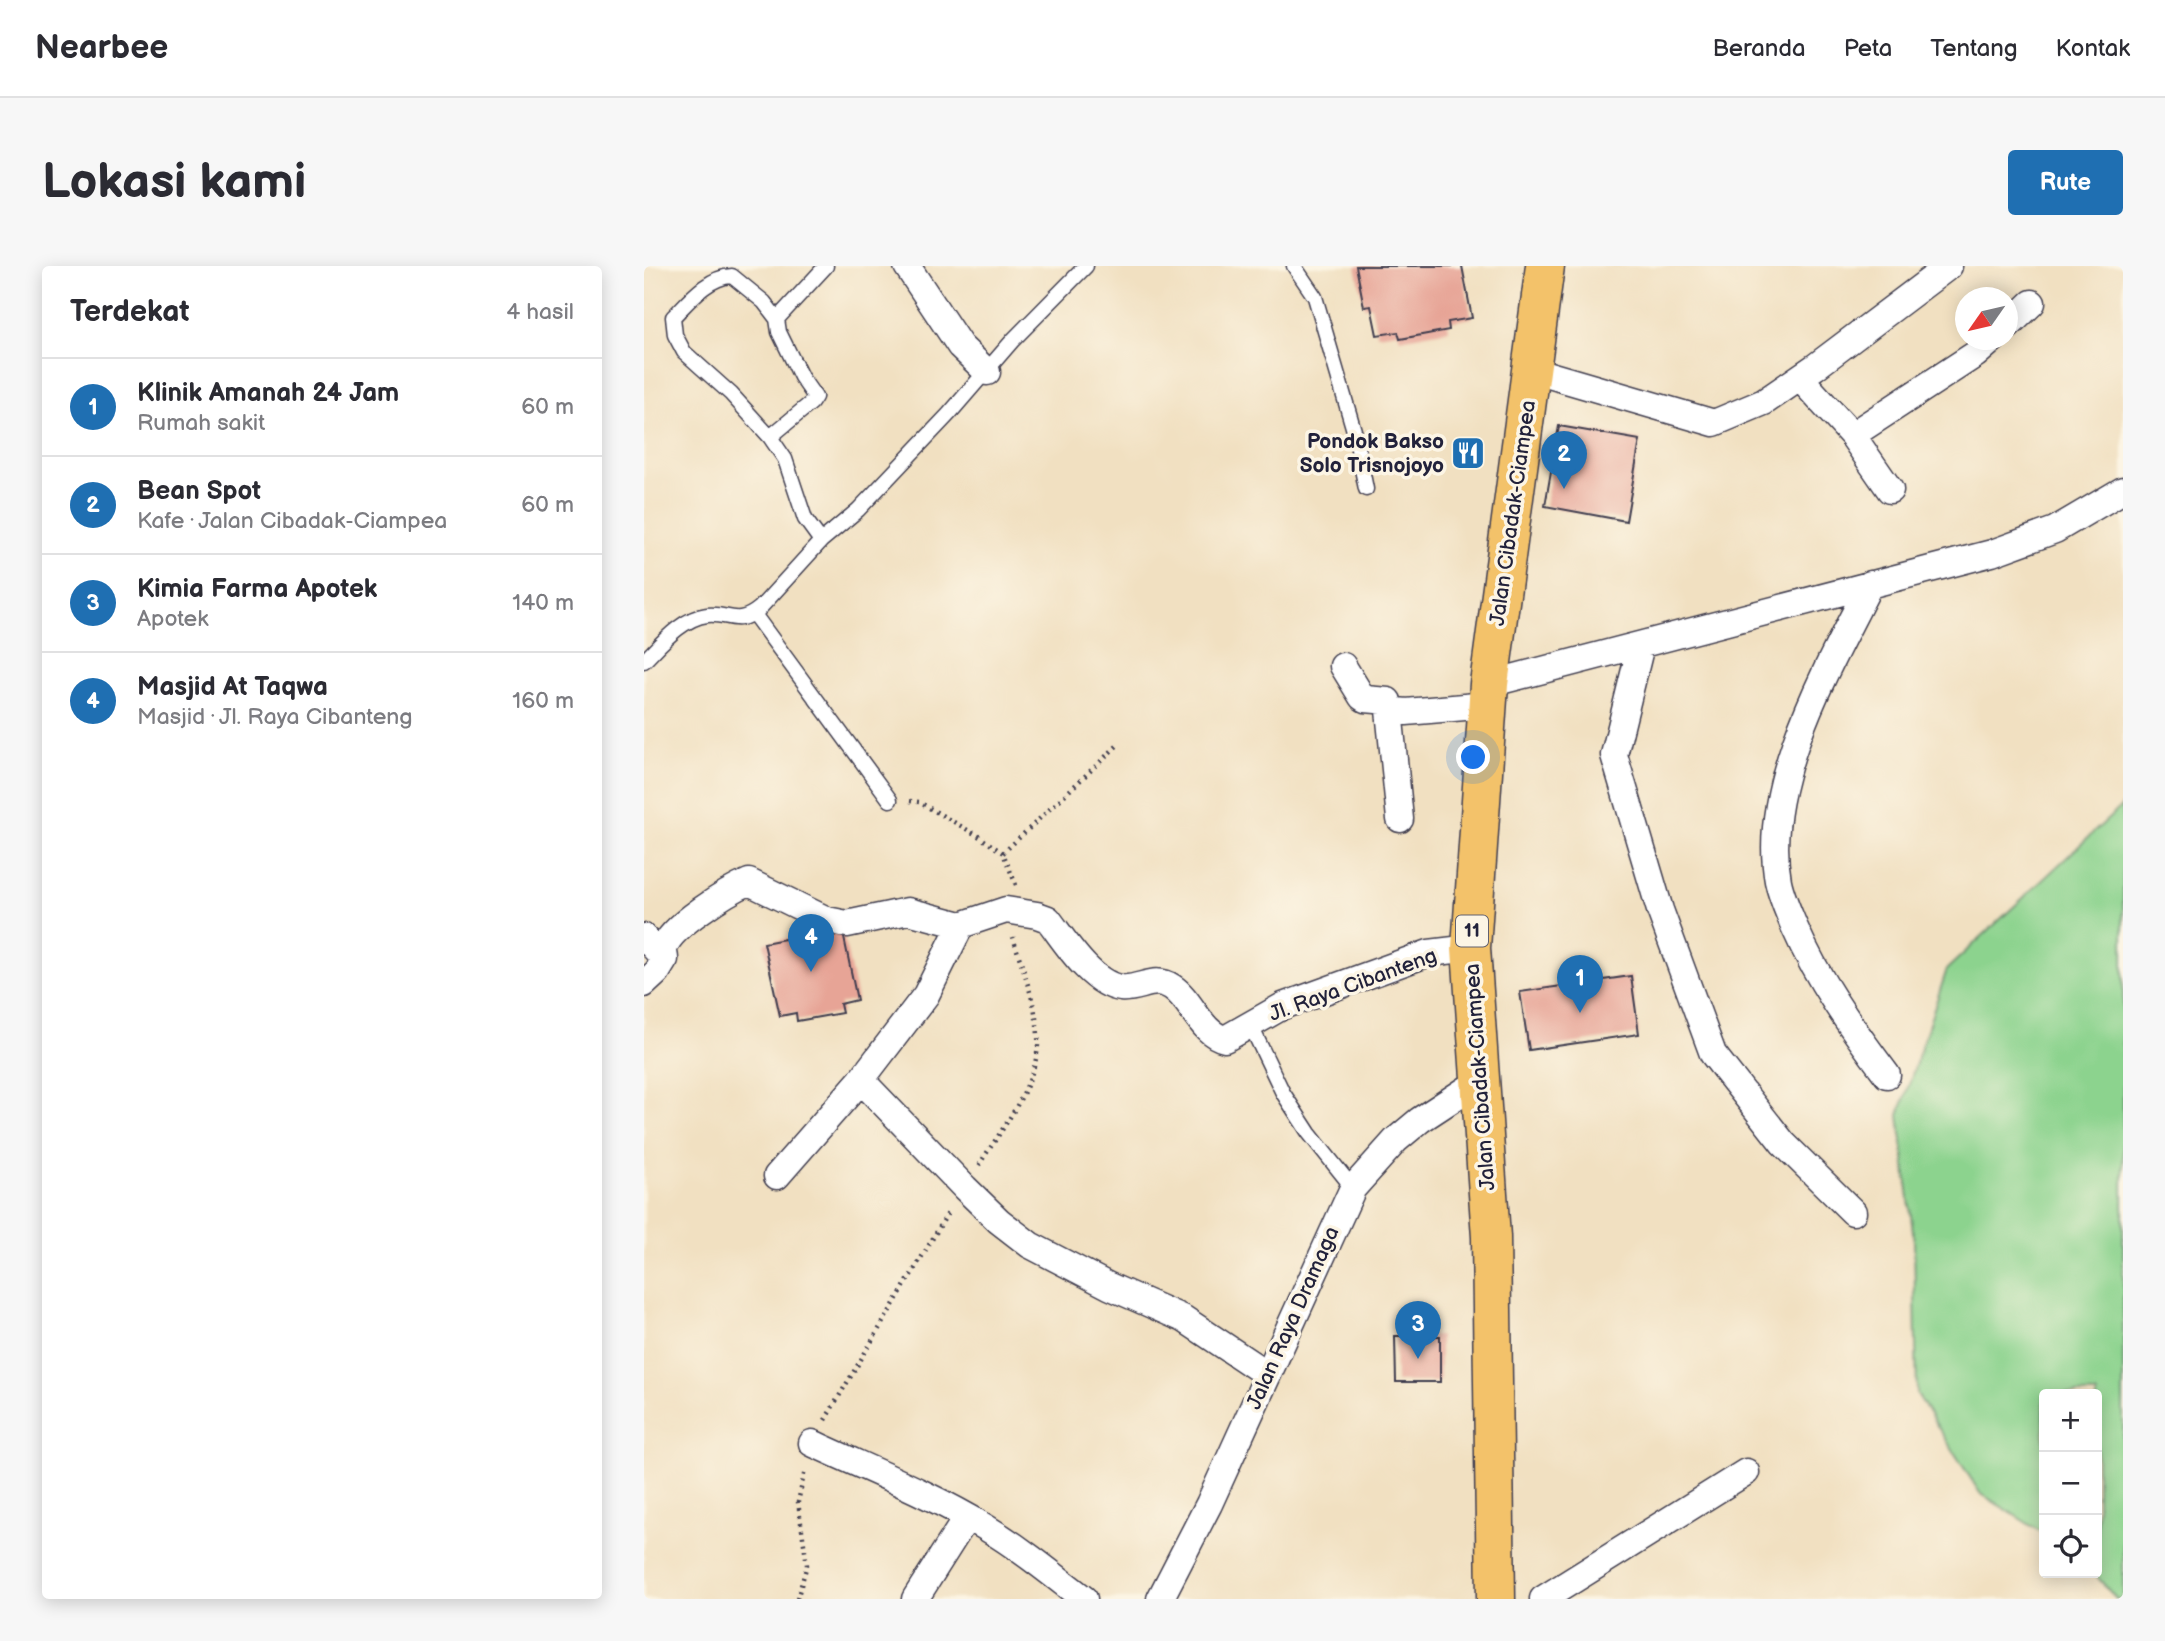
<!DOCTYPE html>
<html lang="id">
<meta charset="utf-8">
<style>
body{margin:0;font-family:"Balsamiq Sans",sans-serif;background:#f7f7f7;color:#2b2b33}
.controls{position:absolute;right:21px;bottom:21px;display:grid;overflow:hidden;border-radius:7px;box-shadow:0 4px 18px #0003}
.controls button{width:63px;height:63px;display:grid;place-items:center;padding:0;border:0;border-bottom:2px solid #e1e1e2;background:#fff;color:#2b2b33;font:35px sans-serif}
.compass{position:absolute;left:1311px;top:21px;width:63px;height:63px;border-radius:50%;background:#fff;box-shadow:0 4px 18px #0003;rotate:236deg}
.you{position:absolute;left:830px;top:492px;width:24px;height:24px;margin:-18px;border:5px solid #fff;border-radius:50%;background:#1a73e8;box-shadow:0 0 0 10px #1a73e833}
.badge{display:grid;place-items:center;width:46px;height:46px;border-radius:50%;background:#1f6fb2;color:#fff;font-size:23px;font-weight:700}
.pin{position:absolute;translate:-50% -58px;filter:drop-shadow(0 2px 4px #0008)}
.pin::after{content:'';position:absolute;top:37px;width:24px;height:21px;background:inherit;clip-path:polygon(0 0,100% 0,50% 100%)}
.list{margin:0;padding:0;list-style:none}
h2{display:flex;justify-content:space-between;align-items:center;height:91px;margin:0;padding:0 28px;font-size:30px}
h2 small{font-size:23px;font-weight:400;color:#7c7c81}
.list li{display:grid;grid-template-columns:46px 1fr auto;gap:21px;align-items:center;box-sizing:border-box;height:98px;padding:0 28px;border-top:2px solid #e1e1e2}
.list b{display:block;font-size:26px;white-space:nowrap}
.list p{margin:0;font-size:23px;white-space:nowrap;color:#7c7c81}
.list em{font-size:23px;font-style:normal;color:#7c7c81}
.icon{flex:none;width:38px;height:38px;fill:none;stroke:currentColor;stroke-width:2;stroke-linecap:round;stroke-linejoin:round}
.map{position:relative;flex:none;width:1479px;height:1333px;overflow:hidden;border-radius:7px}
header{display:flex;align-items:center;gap:42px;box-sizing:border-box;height:98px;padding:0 35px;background:#fff;border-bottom:2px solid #e1e1e2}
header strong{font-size:33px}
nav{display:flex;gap:38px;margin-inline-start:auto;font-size:24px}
.intro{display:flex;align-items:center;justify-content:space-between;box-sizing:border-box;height:168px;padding:0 42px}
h1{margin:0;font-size:49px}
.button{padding:18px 32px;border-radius:7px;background:#1f6fb2;color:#fff;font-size:24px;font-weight:700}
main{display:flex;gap:42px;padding:0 42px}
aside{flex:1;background:#fff;border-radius:7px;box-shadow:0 4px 18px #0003}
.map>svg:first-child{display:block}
</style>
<header>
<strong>Nearbee</strong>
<nav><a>Beranda</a><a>Peta</a><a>Tentang</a><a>Kontak</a></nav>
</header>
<div class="intro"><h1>Lokasi kami</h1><a class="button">Rute</a></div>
<main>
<aside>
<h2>Terdekat<small>4 hasil</small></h2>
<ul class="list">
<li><span class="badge">1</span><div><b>Klinik Amanah 24 Jam</b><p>Rumah sakit</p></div><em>60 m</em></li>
<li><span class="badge">2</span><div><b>Bean Spot</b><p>Kafe · Jalan Cibadak-Ciampea</p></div><em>60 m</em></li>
<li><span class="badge">3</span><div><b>Kimia Farma Apotek</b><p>Apotek</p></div><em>140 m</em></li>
<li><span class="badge">4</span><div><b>Masjid At Taqwa</b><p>Masjid · Jl. Raya Cibanteng</p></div><em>160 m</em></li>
</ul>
</aside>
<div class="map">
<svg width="1479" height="1333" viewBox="0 0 1479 1333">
<rect width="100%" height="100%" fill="#fcf5e5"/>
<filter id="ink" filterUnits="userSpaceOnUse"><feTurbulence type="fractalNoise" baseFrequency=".0143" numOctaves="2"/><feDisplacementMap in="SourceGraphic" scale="14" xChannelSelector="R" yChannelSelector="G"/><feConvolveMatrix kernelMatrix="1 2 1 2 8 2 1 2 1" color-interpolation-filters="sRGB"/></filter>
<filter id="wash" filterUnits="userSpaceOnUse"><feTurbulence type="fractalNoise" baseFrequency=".00686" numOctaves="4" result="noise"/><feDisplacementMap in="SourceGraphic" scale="28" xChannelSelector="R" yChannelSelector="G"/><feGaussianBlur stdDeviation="1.57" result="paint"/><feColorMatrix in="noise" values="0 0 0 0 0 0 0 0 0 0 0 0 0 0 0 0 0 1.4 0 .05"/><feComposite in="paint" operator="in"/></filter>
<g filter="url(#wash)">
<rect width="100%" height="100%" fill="#f1e0c1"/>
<path fill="#8cd38e" stroke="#577a64" stroke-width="2" d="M1479 539V1333H1472L1450 1307H1453V1128H1400V1268L1336 1227 1273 1128 1270 975 1255 849 1303 703Z"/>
<g id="blocks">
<path fill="#e7a496" d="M712 0H818L828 52 804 56 805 64 756 73 754 66 733 69 727 40 720 41Z
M915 160 996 174 982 255 901 240Z
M198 662 213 734 196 738 198 747 153 755 152 747 136 750 120 677Z
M987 710 995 768 885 784 876 726Z
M751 1070H796V1116H752Z"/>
</g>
</g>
<g filter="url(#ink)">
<use href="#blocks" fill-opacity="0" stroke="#413e4f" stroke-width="2"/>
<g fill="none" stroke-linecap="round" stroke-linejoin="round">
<g stroke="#413e4f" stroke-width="17">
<path id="lane" d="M650 0 671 31 711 168 722 223
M126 171 167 137 171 131 157 111 135 66 133 53
M177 275 161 253 141 193 126 171 87 128 40 86 31 69 29 51C45 35 64 11 88 10L120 36 133 53 182 0
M109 347 246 534
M0 395C17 378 38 352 63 349 84 346 92 362 116 342L177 275 214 244 305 148 369 74 442 0
M606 758 639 827 665 867 709 922"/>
</g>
<g stroke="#413e4f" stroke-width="29">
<path id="street" d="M263 0 316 80 343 106
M1364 60 1388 37
M888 104 1070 157 1120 136 1171 101 1305 0
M1156 112 1208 169 1332 88 1348 74
M1208 169 1246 224
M1226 318C1184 401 1116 518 1134 615 1137 630 1144 645 1150 660 1174 715 1207 761 1243 809
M997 379 970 489 1016 644 1069 788 1139 877 1209 946
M699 400 718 431 721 433 744 435 745 444 762 446 844 439
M845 418 1348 287 1411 264 1479 224
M745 444 756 553
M0 671 21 693C21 689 19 685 20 682 27 660 84 625 105 616L183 654 203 658 264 645 317 659 362 644 393 649 404 653C421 675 447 718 477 722 496 724 510 709 528 721 548 734 557 768 581 773L639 740 785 687 827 682
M0 718 13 706 21 693
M217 814 321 922 355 955 386 979 465 1020 540 1053 624 1109
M133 910 217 814 282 729 317 659
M168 1177C226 1204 287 1228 341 1261 376 1282 408 1308 440 1333
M271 1333 323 1251
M516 1333 565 1238 709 922 752 874 776 854 837 814
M899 1333 1102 1206"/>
</g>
<g stroke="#413e4f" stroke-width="41">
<path id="highway" d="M852 1333 847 971 827 682 845 418 901 0"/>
</g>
<path stroke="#413e4f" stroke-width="4.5" stroke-dasharray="2 5" stroke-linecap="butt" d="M266 535 275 536 336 571 359 587 372 619
M359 587 476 477
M335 899C357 864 397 814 394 769 392 736 378 702 369 671
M181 1154 305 945
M153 1333 163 1299 154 1236 161 1204"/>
<use href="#lane" stroke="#fff" stroke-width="14"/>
<use href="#street" stroke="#fff" stroke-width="26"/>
<use href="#highway" stroke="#f3c26a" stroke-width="38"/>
</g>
</g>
<defs>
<g id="restaurant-square" transform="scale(1.75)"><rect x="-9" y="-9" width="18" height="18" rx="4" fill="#1f6fb2" stroke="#fcf5e5"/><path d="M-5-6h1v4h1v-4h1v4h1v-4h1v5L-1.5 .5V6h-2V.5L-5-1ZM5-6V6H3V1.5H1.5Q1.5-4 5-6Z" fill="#fff"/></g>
</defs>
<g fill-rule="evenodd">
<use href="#restaurant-square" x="824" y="187"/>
</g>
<g text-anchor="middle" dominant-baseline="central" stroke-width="7" stroke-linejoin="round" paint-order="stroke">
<rect fill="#fcf5e5" stroke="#63616e" stroke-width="2" x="812" y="649.5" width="32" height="31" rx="5"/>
<g font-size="19" font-weight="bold" fill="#22223b">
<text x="828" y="665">11</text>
</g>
<g font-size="21" font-weight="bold" fill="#22223b" stroke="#fcf5e5" text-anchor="end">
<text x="800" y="175">Pondok Bakso<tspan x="800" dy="24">Solo Trisnojoyo</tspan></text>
</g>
<g font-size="21" fill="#22223b" stroke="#fcf5e5">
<text transform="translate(869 247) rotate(-82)">Jalan Cibadak-Ciampea</text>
<text transform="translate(709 719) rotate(-20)">Jl. Raya Cibanteng</text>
<text transform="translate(836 811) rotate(-94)">Jalan Cibadak-Ciampea</text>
<text transform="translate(649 1052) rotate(-66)">Jalan Raya Dramaga</text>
</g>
</g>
</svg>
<div class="controls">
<button>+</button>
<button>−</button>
<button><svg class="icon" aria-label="locate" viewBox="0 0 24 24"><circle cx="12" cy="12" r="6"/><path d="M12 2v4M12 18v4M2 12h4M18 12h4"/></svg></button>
</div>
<svg class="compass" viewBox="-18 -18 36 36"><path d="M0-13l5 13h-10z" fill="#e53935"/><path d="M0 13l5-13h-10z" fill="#7c7c81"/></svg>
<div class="you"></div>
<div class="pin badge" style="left:936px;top:747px">1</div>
<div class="pin badge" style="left:920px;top:223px">2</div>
<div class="pin badge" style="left:774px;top:1093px">3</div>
<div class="pin badge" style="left:167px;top:706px">4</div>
</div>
</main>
